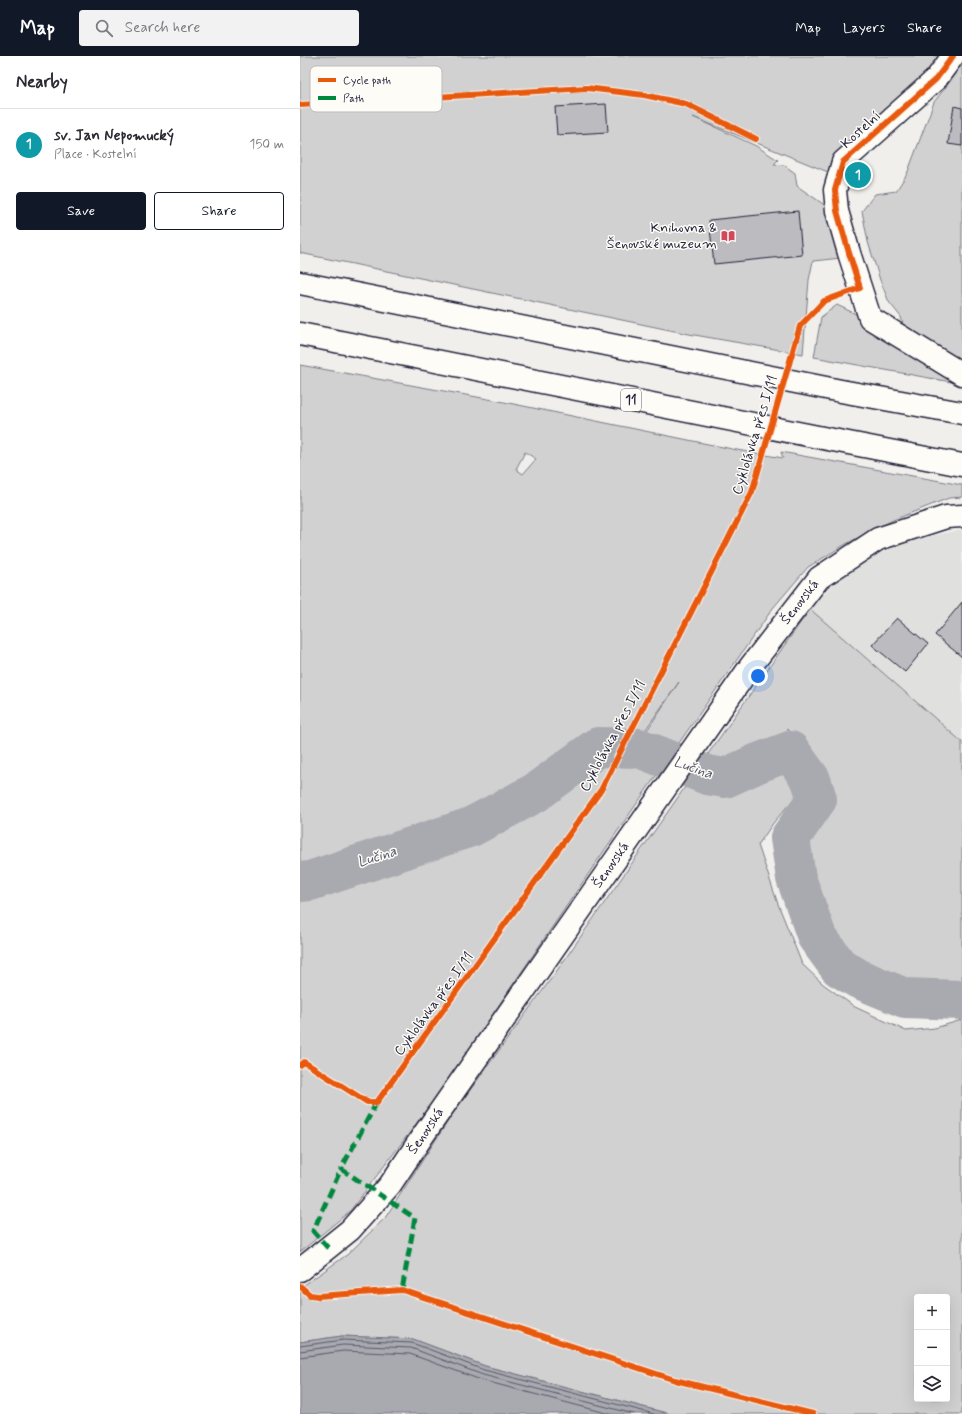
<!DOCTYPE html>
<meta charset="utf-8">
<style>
body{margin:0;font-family:Mynerve,sans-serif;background:#f2f2f3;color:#2b2b33}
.controls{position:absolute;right:12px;bottom:12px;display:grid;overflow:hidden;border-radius:4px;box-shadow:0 4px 16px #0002}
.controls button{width:36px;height:36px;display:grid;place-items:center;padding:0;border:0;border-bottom:1px solid #e1e1e2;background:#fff;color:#2b2b33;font:20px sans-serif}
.you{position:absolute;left:458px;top:620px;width:14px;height:14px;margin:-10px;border:3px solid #fff;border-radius:50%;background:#1a73e8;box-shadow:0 0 0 6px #1a73e833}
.badge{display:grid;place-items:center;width:26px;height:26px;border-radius:50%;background:#111827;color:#fff;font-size:13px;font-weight:700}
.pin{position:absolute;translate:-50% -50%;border:2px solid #fff;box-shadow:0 1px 4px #0006}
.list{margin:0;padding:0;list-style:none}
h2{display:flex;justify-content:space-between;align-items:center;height:52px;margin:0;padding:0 16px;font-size:17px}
h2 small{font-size:13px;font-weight:400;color:#7c7c81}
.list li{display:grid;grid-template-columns:26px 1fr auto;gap:12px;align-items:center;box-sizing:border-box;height:72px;padding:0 16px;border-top:1px solid #e1e1e2}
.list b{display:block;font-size:15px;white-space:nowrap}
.list p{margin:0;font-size:13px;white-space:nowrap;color:#7c7c81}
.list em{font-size:13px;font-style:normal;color:#7c7c81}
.actions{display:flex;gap:8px;padding:12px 16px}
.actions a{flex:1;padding:9px 0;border:1px solid #111827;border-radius:4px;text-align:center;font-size:14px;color:#111827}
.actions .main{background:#111827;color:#fff}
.icon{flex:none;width:22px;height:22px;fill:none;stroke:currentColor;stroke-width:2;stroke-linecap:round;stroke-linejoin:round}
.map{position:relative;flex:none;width:662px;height:1358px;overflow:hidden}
header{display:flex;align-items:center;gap:24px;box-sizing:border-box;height:56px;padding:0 20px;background:#111827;color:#fff}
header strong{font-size:19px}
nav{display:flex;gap:22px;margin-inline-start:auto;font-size:14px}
.search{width:280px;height:36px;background:#f2f2f3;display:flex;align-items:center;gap:10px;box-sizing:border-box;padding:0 14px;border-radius:4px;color:#7c7c81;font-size:15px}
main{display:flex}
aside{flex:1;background:#fff}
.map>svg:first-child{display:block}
</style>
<header>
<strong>Map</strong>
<div class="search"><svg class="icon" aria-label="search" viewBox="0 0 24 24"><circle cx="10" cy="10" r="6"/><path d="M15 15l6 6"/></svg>Search here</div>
<nav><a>Map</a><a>Layers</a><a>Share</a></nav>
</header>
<main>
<aside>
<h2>Nearby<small></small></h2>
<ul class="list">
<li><span class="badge" style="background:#0f9aa8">1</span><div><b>sv. Jan Nepomucký</b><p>Place · Kostelní</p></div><em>150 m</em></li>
</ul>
<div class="actions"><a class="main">Save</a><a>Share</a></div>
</aside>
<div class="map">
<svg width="662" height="1358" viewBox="0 0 662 1358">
<rect width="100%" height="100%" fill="#f0efec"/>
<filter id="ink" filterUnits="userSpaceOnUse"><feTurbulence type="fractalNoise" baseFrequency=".025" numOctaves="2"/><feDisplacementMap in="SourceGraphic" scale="8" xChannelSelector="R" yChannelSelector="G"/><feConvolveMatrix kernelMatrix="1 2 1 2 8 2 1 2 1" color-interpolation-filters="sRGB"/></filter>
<g filter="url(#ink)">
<path fill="#e0e0df" d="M662 474V686L510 553 538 523 562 506 598 489 630 480Z"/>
<path fill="#d2d1d1" stroke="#7a7a86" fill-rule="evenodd" d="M0 0H662V328L514 301 521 261 537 249 564 262 610 294 601 261 589 246 580 224 568 186 562 155 575 138 596 135 607 118 634 46 652 23 636 14 542 96 528 116 393 61 456 90 478 104 474 108 484 109 495 117 497 130 529 152 541 202 513 205 509 224 503 298 389 278 0 197Z
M0 309 199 345 437 394 483 402 481 396 662 429V441L649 442 593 464 546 488 508 511 473 552 319 773 135 1043 50 1155 0 1196V837L93 810 175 777 245 737 301 696 332 697 379 626 336 687 294 686 233 731 196 752 6 807H0ZM225 396 236 403 223 418 216 413Z
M510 553 662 686V934L607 931 564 912 534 882 524 857 510 805 509 777 529 748 523 725 487 673 473 692 424 713 401 708Z
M486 709 497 727 496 740 474 766 458 789 478 848 502 908 523 928 555 951 606 975 635 972 662 964V1358H370L185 1310 113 1283 42 1280 0 1286V1232L48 1198 85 1162 152 1059 256 916 390 724 430 737 460 726ZM617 1241H647V1343H617Z"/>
<path fill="#a9a9b0" stroke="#737381" d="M42 1280 113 1283 185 1310 370 1358H0V1286Z"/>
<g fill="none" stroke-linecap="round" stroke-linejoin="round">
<path stroke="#58586a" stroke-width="1" d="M0 1290 43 1284 112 1287 184 1314 354 1358
M0 1295 43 1289 111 1292 183 1319 334 1358
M0 1301 43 1295 110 1298 181 1324 310 1358"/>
<path stroke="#a9a9b0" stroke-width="40" d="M0 826 10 825 171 771 235 737 298 691 339 692 407 719 425 722 458 707 490 695 511 724 517 743 490 782 496 822 517 881 539 911 559 923 605 942 662 944"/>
</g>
<path fill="#bcbcc0" stroke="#22223b" d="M306 48 308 76 257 79 255 51Z
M654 50 662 52V90L648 88Z
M498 155 502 199 414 208 409 164Z
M662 546V601L635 579Z
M597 562 628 588 605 616 572 589Z"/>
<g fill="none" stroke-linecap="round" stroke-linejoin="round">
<g stroke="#22223b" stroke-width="25">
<path id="street" d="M653 0 636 23 543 106 535 134 537 155 549 197 570 262 662 318"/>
</g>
<g stroke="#22223b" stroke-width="25">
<path id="secondary" d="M0 1214 50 1174 90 1129 124 1078 450 611 519 522 578 483 646 461 662 460"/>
</g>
<g stroke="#22223b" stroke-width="25">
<path id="highway" d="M0 227 541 335 662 357
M0 278 533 384 662 409"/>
</g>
<path stroke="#22223b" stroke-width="2.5" stroke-dasharray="1 3" stroke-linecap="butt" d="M0 49 287 32 344 39 386 48 456 83"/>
<use href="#street" stroke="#fdfcf7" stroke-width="22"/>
<use href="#secondary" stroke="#fdfcf7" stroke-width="22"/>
<use href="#highway" stroke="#fdfcf7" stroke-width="22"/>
<path stroke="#22223b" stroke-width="2.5" stroke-dasharray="1 3" stroke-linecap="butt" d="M301 734 452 436 500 270"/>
<path stroke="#00873e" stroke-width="5" stroke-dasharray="10 5" stroke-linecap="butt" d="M77 1046 41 1113 115 1162 102 1234
M28 1192 13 1175 41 1113"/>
<g stroke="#fdfcf7" stroke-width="8">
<path id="cycleway" d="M0 49 287 32 344 39 386 48 456 83
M0 1009 4 1006 67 1046H77L301 734 452 436 500 270 524 245 560 232 549 197 537 155 535 134 543 106 636 23 653 0
M0 1230 10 1239 18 1240 102 1234 375 1324 513 1358"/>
</g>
<use href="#cycleway" stroke="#e8590c" stroke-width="6"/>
</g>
</g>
<defs>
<g id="library-bare" transform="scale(1.08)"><path d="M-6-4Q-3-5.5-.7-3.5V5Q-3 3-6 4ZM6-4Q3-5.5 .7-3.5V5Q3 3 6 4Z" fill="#d1495b" stroke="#fdfcf7" stroke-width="2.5" paint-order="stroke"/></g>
</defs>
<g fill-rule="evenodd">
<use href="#library-bare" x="428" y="180"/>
</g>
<g text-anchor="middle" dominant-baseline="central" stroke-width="3" stroke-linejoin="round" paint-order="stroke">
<rect fill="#fdfcf7" stroke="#646373" stroke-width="1" x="321" y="333" width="20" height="22" rx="3"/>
<g font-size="13" font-weight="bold" fill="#22223b">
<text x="331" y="344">11</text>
</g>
<g font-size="14" fill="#22223b" stroke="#fdfcf7">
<text transform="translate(561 74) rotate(-42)">Kostelní</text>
<text transform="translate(455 379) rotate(-73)">Cyklolávka přes I/11</text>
<text transform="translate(500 546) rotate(-52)">Šenovská</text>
<text transform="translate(313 680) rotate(-62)">Cyklolávka přes I/11</text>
<text transform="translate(311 809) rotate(-55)">Šenovská</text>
<text transform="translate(134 948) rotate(-54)">Cyklolávka přes I/11</text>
<text transform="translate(126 1075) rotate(-56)">Šenovská</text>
</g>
<g font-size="14" fill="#22223b" stroke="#fdfcf7" text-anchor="end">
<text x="417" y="172">Knihovna &amp;<tspan x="417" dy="16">Šenovské muzeum</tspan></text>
</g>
<g font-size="15" font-style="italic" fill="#58586a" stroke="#fdfcf7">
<text transform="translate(393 712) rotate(19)">Lučina</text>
<text transform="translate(77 801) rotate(-18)">Lučina</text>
</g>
</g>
<rect x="10" y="10" width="132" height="46" rx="6" fill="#fdfcf7" stroke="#bbbbbf" stroke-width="1"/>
<rect x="18" y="22" width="18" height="4" fill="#e8590c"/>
<rect x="18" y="40" width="18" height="4" fill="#00873e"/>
<g font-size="11" fill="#22223b">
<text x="43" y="28">Cycle path</text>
<text x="43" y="46">Path</text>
</g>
</svg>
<div class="controls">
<button>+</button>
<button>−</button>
<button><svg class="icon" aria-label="layers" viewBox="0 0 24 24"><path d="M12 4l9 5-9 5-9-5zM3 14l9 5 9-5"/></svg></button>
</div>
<div class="you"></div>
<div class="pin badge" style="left:558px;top:119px;background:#0f9aa8">1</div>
</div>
</main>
